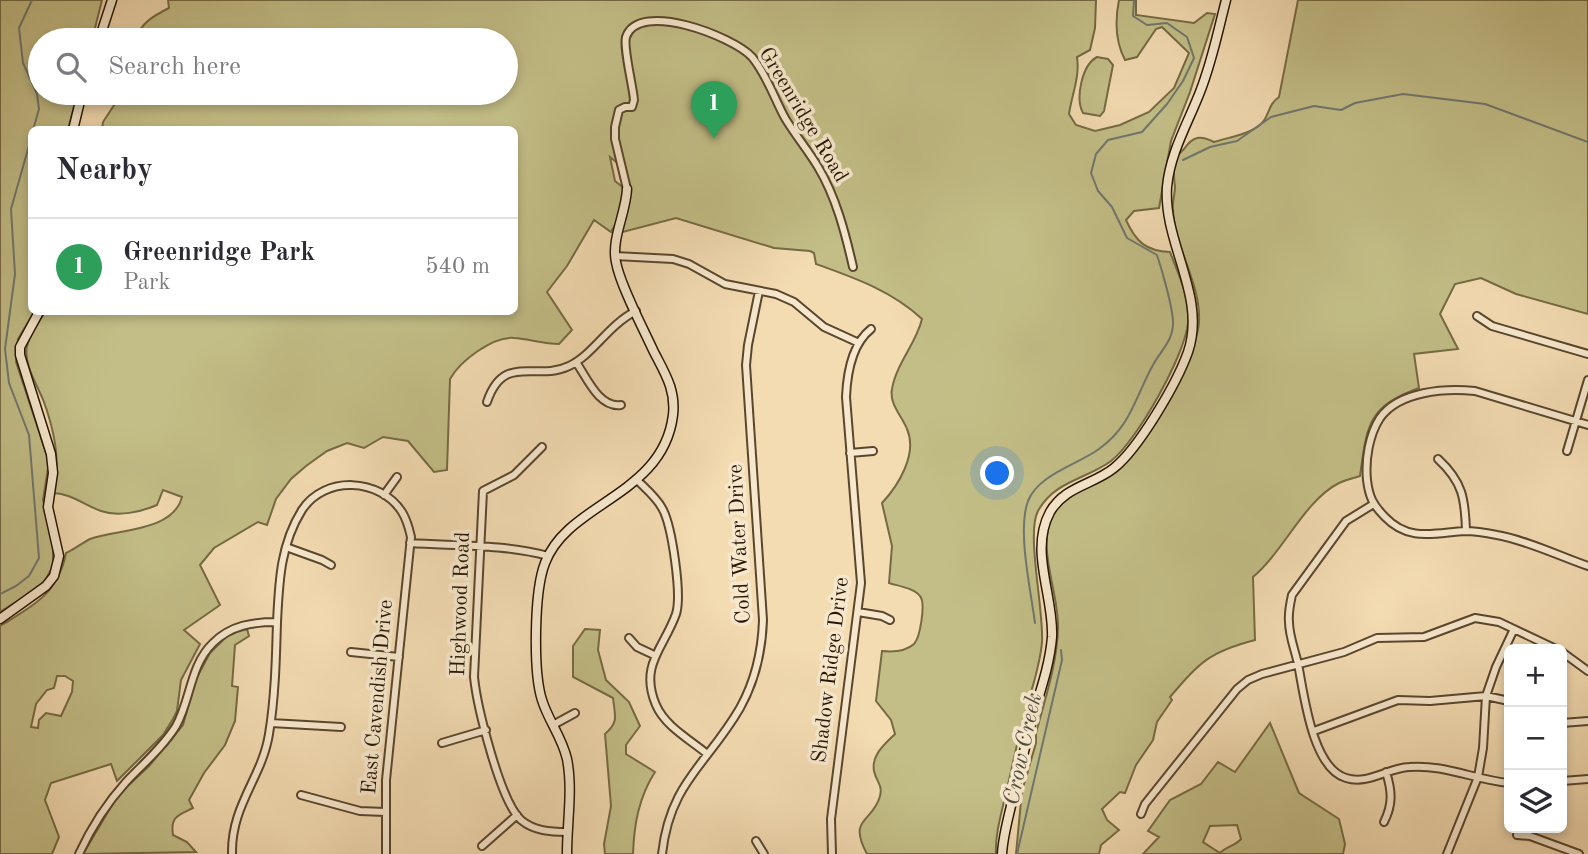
<!DOCTYPE html>
<meta charset="utf-8">
<style>
body{margin:0;font-family:"Old Standard TT",serif;background:#f2f2f3;color:#2b2b33}
.controls{position:absolute;right:21px;bottom:21px;display:grid;overflow:hidden;border-radius:10px;box-shadow:0 4px 10px #0003}
.controls button{width:63px;height:63px;display:grid;place-items:center;padding:0;border:0;border-bottom:2px solid #e1e1e2;background:#fff;color:#2b2b33;font:35px sans-serif}
.you{position:absolute;left:998px;top:474px;width:24px;height:24px;margin:-18px;border:5px solid #fff;border-radius:50%;background:#1a73e8;box-shadow:0 0 0 10px #1a73e833}
.badge{display:grid;place-items:center;width:46px;height:46px;border-radius:50%;background:#1a73e8;color:#fff;font-size:23px;font-weight:700}
.pin{position:absolute;translate:-50% -58px;filter:drop-shadow(0 2px 4px #0008)}
.pin::after{content:'';position:absolute;top:37px;width:24px;height:21px;background:inherit;clip-path:polygon(0 0,100% 0,50% 100%)}
.list{margin:0;padding:0;list-style:none}
h2{display:flex;justify-content:space-between;align-items:center;height:91px;margin:0;padding:0 28px;font-size:30px}
h2 small{font-size:23px;font-weight:400;color:#7c7c81}
.list li{display:grid;grid-template-columns:46px 1fr auto;gap:21px;align-items:center;box-sizing:border-box;height:98px;padding:0 28px;border-top:2px solid #e1e1e2}
.list b{display:block;font-size:26px;white-space:nowrap}
.list p{margin:0;font-size:23px;white-space:nowrap;color:#7c7c81}
.list em{font-size:23px;font-style:normal;color:#7c7c81}
.icon{flex:none;width:38px;height:38px;fill:none;stroke:currentColor;stroke-width:2;stroke-linecap:round;stroke-linejoin:round}
.map{position:relative;flex:none;width:1588px;height:854px;overflow:hidden}
.search{position:absolute;background:#fff;box-shadow:0 4px 10px #0003;left:28px;top:28px;width:490px;height:77px;display:flex;align-items:center;gap:18px;box-sizing:border-box;padding:0 24px;border-radius:38px;color:#7c7c81;font-size:26px}
.panel{position:absolute;background:#fff;box-shadow:0 4px 10px #0003;left:28px;top:126px;width:490px;height:189px;border-radius:10px}
.map>svg:first-child{display:block}
</style>
<div class="map">
<svg width="1588" height="854" viewBox="0 0 1588 854">
<rect width="100%" height="100%" fill="#f3dbb2"/>
<filter id="stains"><feTurbulence type="fractalNoise" baseFrequency=".00286" numOctaves="4"/><feColorMatrix values="0 0 0 0 .2 0 0 0 0 .09 0 0 0 0 .02 0 0 0 .5 -.17"/></filter>
<radialGradient id="worn" r=".72"><stop offset=".6" stop-color="#630" stop-opacity="0"/><stop offset="1" stop-color="#630" stop-opacity=".3"/></radialGradient>
<path fill="#c3be87" stroke="#756a44" stroke-width="2" fill-rule="evenodd" d="M0 0H102L92 40H40V93H78L68 129 32 130V312H34L18 339 16 362 49 462 43 500 53 539V566L42 586 0 612Z
M168 0H1096L1095 28 1090 50 1077 57C1080 77 1072 94 1069 114L1076 125 1095 131 1120 125 1149 112 1174 88 1189 53 1162 27 1156 29 1137 57 1125 60C1115 41 1115 20 1119 0H1136V15L1194 23 1207 13 1215 14 1190 92 1171 141 1159 208 1134 211 1126 220C1136 242 1146 251 1170 252 1178 273 1191 300 1188 323 1185 355 1137 441 1111 461 1087 479 1054 481 1038 511 1026 533 1044 610 1042 642 1040 667 1031 690 1025 714 1017 741 1012 769 1005 797 1001 815 995 835 996 854H867C847 817 873 823 880 796 883 785 876 781 874 771 871 755 885 744 895 734L891 720 876 701 882 651C892 652 905 652 914 644 920 638 926 603 920 596 914 588 898 586 889 583L892 546 882 503C898 486 918 454 907 429 902 416 889 404 892 389 896 364 916 344 922 319 892 291 855 278 816 264L814 253 810 251 774 248 676 218 619 233 628 179 626 170 610 157 615 181 625 189 618 220 611 232 594 220 567 266 547 292 572 330 559 344C543 344 530 339 514 338 493 336 460 361 450 379L447 470 434 472 408 441 383 437 364 448 347 443 327 451 306 466 291 479 276 499 267 525 258 522 214 548 200 565 220 605 184 630 200 644 181 680 177 711 173 719 163 735 117 781 111 764 51 783 45 800 59 837 52 854H0V626C33 606 58 594 66 553 75 549 82 543 90 539 117 529 173 532 182 497L163 490 157 505C141 512 118 517 101 511 84 505 71 493 52 493 62 465 54 430 44 402 38 386 23 364 27 346 30 334 39 322 45 312H514V130L102 129 103 122 122 93H506V40H135C141 23 153 16 169 8ZM57 676H65L73 681 72 692 61 716 46 713 39 720 38 728 31 727 36 704 47 690 54 688Z
M1298 0H1588V314L1516 294 1481 278 1455 284 1440 314 1458 349 1414 354 1419 388C1367 407 1367 426 1360 476 1353 478 1345 480 1339 483 1304 501 1284 551 1253 577L1255 640C1209 652 1200 662 1170 697L1172 700 1157 722 1153 740 1136 765 1125 793 1120 792 1102 809 1107 820 1119 830 1101 845 1099 854H1016L1022 791 1036 743V733C1045 699 1057 664 1058 628 1059 589 1034 546 1055 508 1066 488 1095 485 1113 472 1123 465 1132 456 1139 446 1156 424 1198 349 1199 322 1201 283 1174 247 1173 209 1172 202 1175 194 1175 187 1174 177 1172 166 1177 156 1178 155 1183 150 1184 149 1193 136 1200 135 1214 142 1229 137 1256 134 1265 119 1270 110 1270 103 1279 97Z
M1097 57 1108 59 1113 65 1104 111 1100 116 1083 113C1075 98 1082 65 1097 57Z
M247 629 249 636 235 645 232 686 238 687 235 721 225 745 204 773 189 800 193 808C179 815 170 816 173 835L187 842 196 852 83 854 118 795 149 766 183 725 196 679 210 653 229 634Z
M585 629 600 630 598 650 606 680 629 702 640 726 626 745V754L655 772C639 797 634 824 633 854H605L604 844 611 806 605 734C619 722 615 716 613 698L573 677V646Z
M1270 723 1299 793 1339 819 1345 844 1343 854H1143L1159 837 1148 831 1170 800 1201 784 1218 762 1235 772ZM1237 825 1241 839C1235 846 1227 846 1220 853L1203 842 1210 826Z"/>
<g fill="none" stroke-linecap="round" stroke-linejoin="round">
<path stroke="#6f776e" stroke-width="2" d="M32 0 19 28 23 63 37 94 39 109 33 130
M1183 160 1210 147 1237 141 1271 117 1314 106 1341 110 1355 103 1403 94 1485 104 1588 142
M0 594 16 586 29 576 39 558 29 435 9 383 5 349 15 274 11 209 32 135
M1035 623C1031 591 1017 531 1028 501 1039 474 1077 465 1099 449 1132 425 1135 397 1153 365 1161 350 1173 341 1173 323 1173 308 1162 270 1157 255L1127 238 1112 207 1098 191 1091 173 1096 154 1108 140 1142 132 1167 104 1183 81 1194 58 1187 37 1167 23 1147 25 1133 16 1134 0
M1017 854 1062 660 1061 650"/>
<g stroke="#5a462e" stroke-width="10">
<path id="street" d="M627 189 615 139V127L619 110 625 107H632L634 100C633 86 623 48 626 37 639 0 732 36 752 57 767 75 774 98 785 118 795 135 808 150 818 167 836 197 845 232 853 267
M615 256 673 259 689 264 725 284 776 294 794 302 824 327 859 343
M1477 316 1492 326 1588 354
M576 362C587 378 599 408 621 405
M487 402C504 352 536 382 569 366 593 355 608 325 636 311
M1588 425 1475 391C1445 388 1399 391 1380 418 1369 435 1365 460 1367 480 1369 497 1373 505 1385 517 1409 542 1434 533 1465 531 1475 531 1487 533 1497 535 1526 540 1559 556 1588 566
M542 447 514 475 483 491 474 677C477 706 500 801 521 820 534 831 551 832 567 832
M1567 451 1588 380
M850 453 873 451
M1438 459C1463 482 1465 499 1466 531
M637 480C646 489 656 497 662 508 672 525 682 595 676 614 664 648 639 665 656 705 665 726 689 739 706 753
M384 495 397 477
M1372 505 1346 521 1292 595C1290 604 1288 613 1289 622 1289 636 1295 650 1298 664 1304 694 1312 768 1346 778 1368 785 1388 768 1409 767 1444 764 1475 780 1509 783
M410 543C456 546 504 544 548 556
M286 547 322 560 331 565
M858 612 882 616 890 620
M629 638 637 647 654 655
M351 652 399 657
M1562 652 1588 671
M271 723 341 727
M1562 723 1588 721
M553 725 575 713
M1314 731 1398 700 1430 701 1486 696 1509 701
M442 743 486 730
M1562 781 1588 779
M301 795 360 811 385 812
M1141 814 1145 804 1237 689 1248 680 1262 674 1344 652 1377 638 1424 637 1475 618 1499 622 1556 649
M1384 822C1393 804 1392 791 1386 772
M1517 835 1530 836 1579 854
M756 841 764 854
M482 846 517 815
M79 854C91 828 107 803 126 782 143 764 163 747 176 726 191 699 190 665 213 643 231 625 253 622 277 622
M232 854C231 805 262 778 269 734 275 698 276 659 277 622 279 583 280 545 302 510 325 475 380 478 402 512 407 520 409 528 411 537L386 780V854
M662 854C670 782 707 765 740 708 755 681 762 651 763 620L746 365 748 345 759 291
M832 854 831 819 861 583 846 397C847 374 852 344 871 329
M1447 854 1478 777 1483 748 1486 696 1496 667 1514 629"/>
</g>
<g stroke="#271502" stroke-width="11">
<path id="secondary" d="M99 40 112 0
M73 130 82 93
M0 619 46 586 54 576 59 556 48 507 53 473 51 454 20 355V347L39 312
M567 854C567 822 573 790 567 759 562 737 548 720 542 700 533 672 534 591 545 563 568 502 663 496 673 415 676 389 664 372 653 350 643 328 620 285 616 262 611 239 626 213 627 189
M1002 854C1003 835 1009 816 1013 797 1020 768 1027 738 1035 709 1042 686 1050 662 1052 637 1054 596 1029 551 1050 512 1065 486 1093 485 1114 468 1139 448 1177 383 1188 352 1207 296 1163 243 1167 187 1170 153 1188 123 1200 92 1212 62 1218 31 1226 0"/>
</g>
<use href="#street" stroke="#f7e8cd" stroke-width="6"/>
<use href="#secondary" stroke="#f7e8cd" stroke-width="8"/>
</g>
<g text-anchor="middle" dominant-baseline="central" stroke-width="7" stroke-linejoin="round" paint-order="stroke">
<g font-size="21" fill="#271502" stroke="#f7e8cd">
<text transform="translate(803 115) rotate(59)">Greenridge Road</text>
<text transform="translate(740 544) rotate(-93)">Cold Water Drive</text>
<text transform="translate(461 604) rotate(-88)">Highwood Road</text>
<text transform="translate(831 670) rotate(-83)">Shadow Ridge Drive</text>
<text transform="translate(378 697) rotate(-85)">East Cavendish Drive</text>
</g>
<g font-size="23" font-style="italic" fill="#514e41" stroke="#f7e8cd">
<text transform="translate(1023 749) rotate(-78)">Crow Creek</text>
</g>
</g>
<rect width="100%" height="100%" filter="url(#stains)"/>
<rect width="100%" height="100%" fill="url(#worn)"/>
</svg>
<div class="controls">
<button>+</button>
<button>−</button>
<button><svg class="icon" aria-label="layers" viewBox="0 0 24 24"><path d="M12 4l9 5-9 5-9-5zM3 14l9 5 9-5"/></svg></button>
</div>
<div class="you"></div>
<div class="pin badge" style="left:714px;top:139px;background:#2e9e5b">1</div>
<div class="search"><svg class="icon" aria-label="search" viewBox="0 0 24 24"><circle cx="10" cy="10" r="6"/><path d="M15 15l6 6"/></svg>Search here</div>
<section class="panel">
<h2>Nearby<small></small></h2>
<ul class="list">
<li><span class="badge" style="background:#2e9e5b">1</span><div><b>Greenridge Park</b><p>Park</p></div><em>540 m</em></li>
</ul>
</section>
</div>
